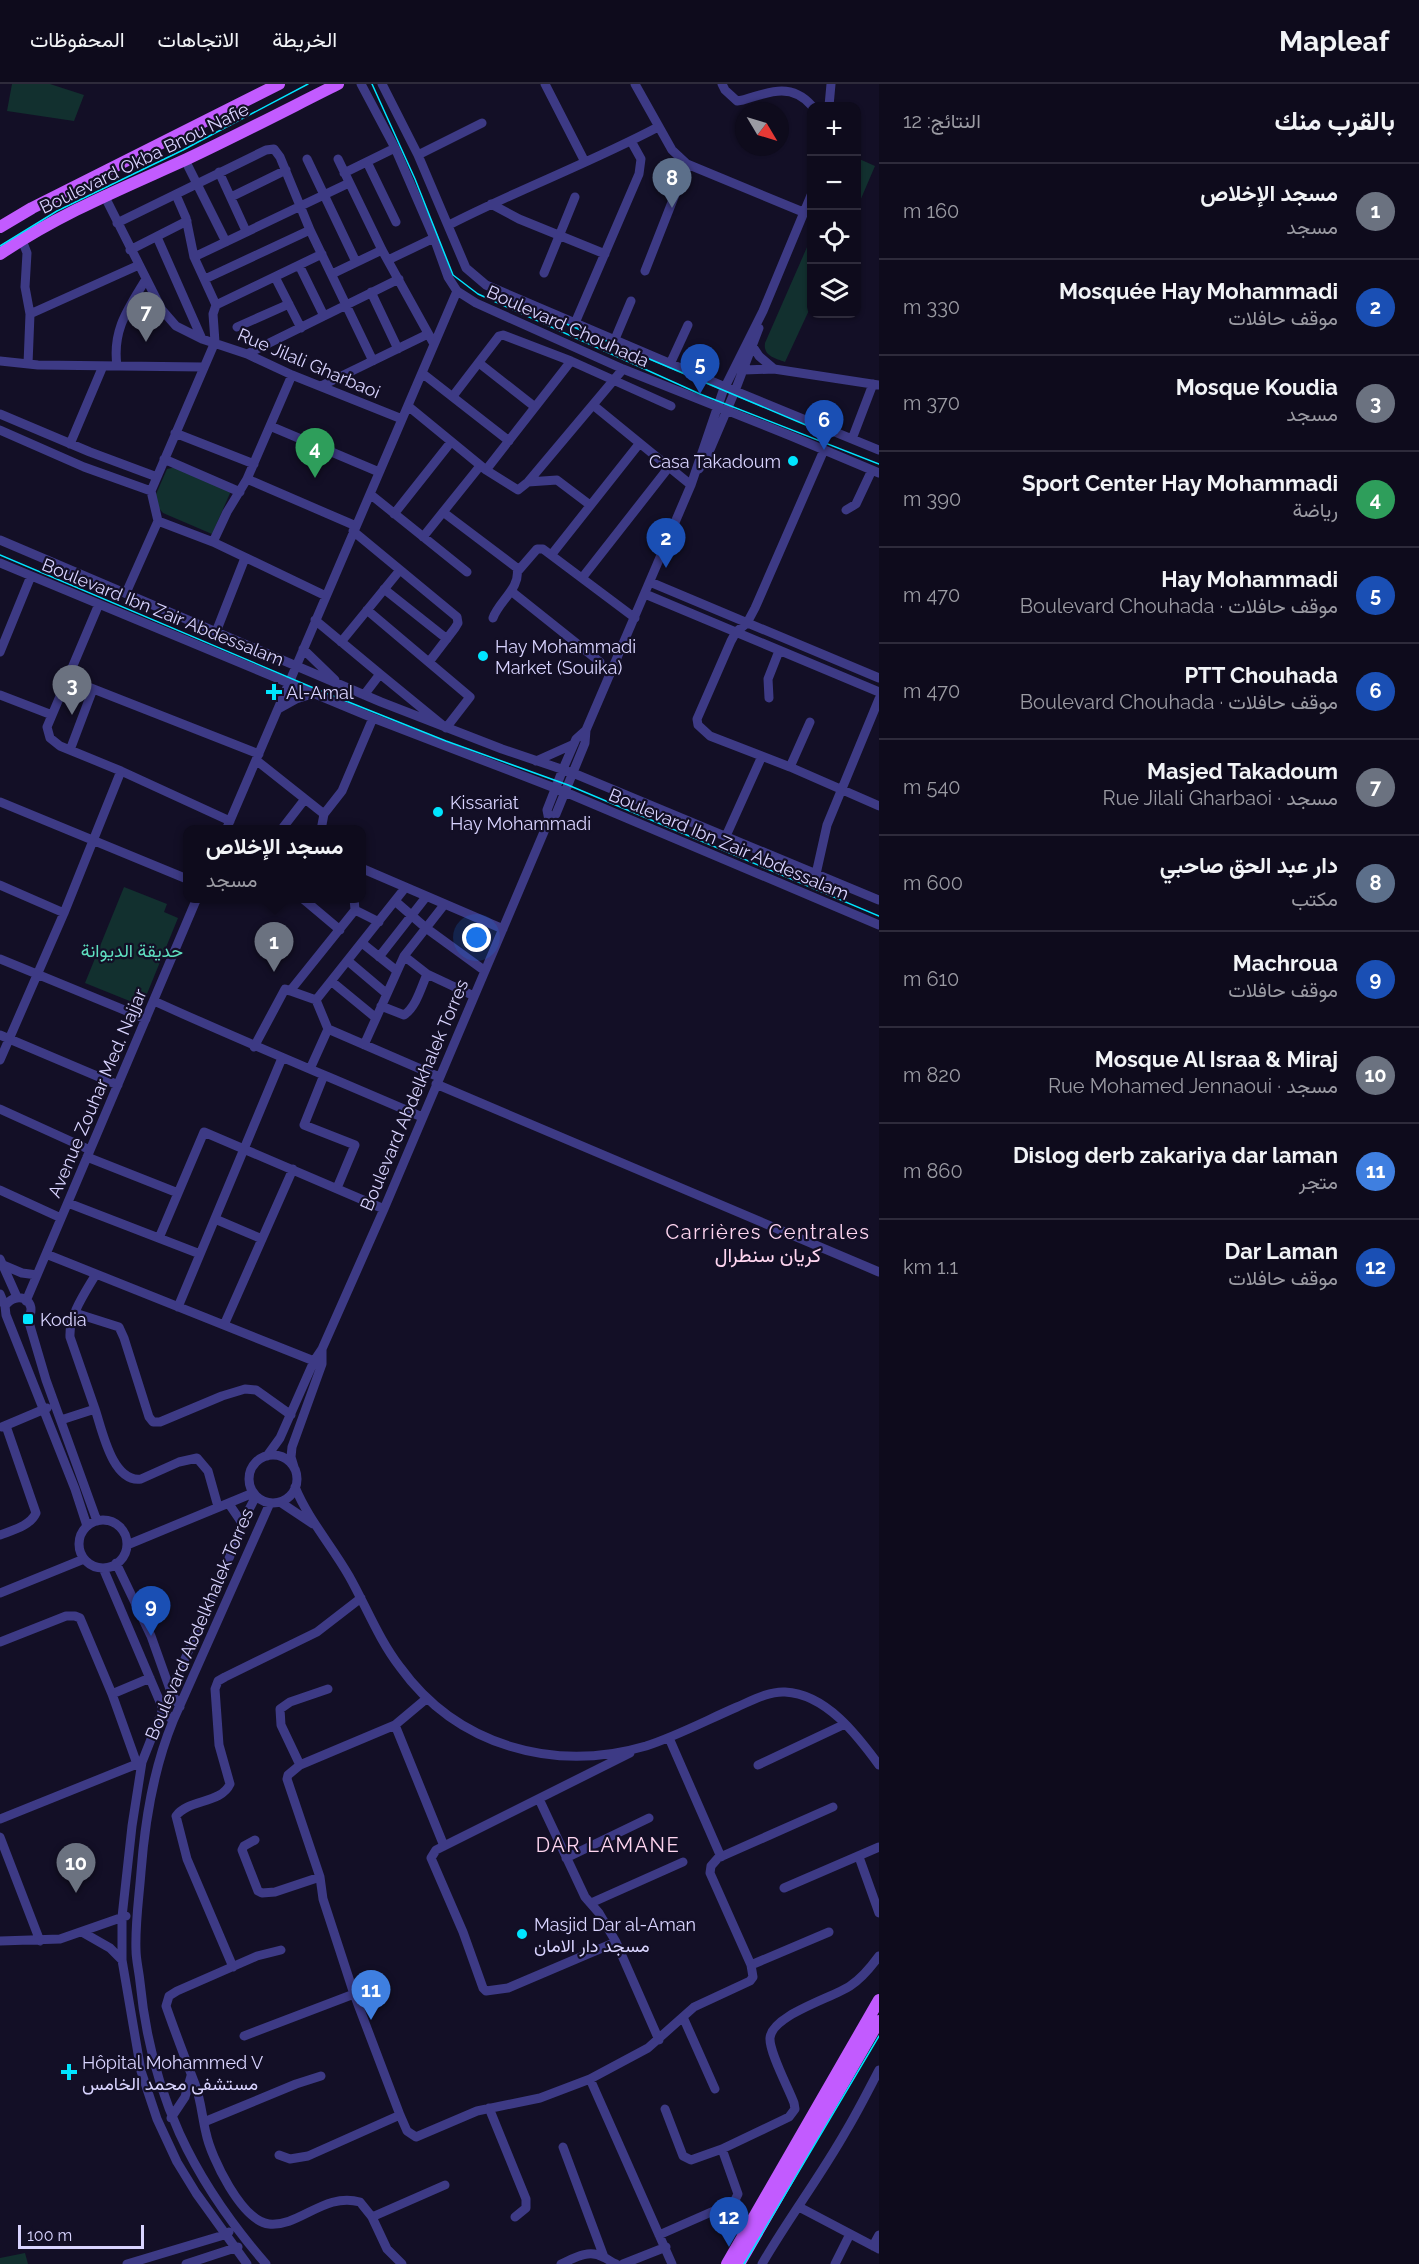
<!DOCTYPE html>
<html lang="ar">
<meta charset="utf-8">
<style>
body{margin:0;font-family:Raleway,Vazirmatn,sans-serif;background:#1c1929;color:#f1f3f6;direction:rtl}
.controls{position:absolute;right:18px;top:18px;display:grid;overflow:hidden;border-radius:12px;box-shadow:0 2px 4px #0004}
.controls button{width:54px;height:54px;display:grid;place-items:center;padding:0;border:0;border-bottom:2px solid #2e2b3b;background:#0e0b1c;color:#f1f3f6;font:30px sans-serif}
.compass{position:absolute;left:735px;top:18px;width:54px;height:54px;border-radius:50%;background:#0e0b1c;box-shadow:0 2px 4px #0004;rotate:128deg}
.scale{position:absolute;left:18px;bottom:15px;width:126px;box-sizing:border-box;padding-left:6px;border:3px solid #d9d4ff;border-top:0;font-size:16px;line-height:21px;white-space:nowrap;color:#d9d4ff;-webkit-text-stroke:4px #130f26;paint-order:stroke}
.you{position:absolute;left:477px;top:854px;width:21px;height:21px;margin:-15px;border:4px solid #fff;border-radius:50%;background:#1a73e8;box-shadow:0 0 0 9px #1a73e833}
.badge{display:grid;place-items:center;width:39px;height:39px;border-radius:50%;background:#b45309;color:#fff;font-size:20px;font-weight:700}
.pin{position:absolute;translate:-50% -50px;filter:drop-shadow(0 2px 3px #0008)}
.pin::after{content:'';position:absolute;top:32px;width:21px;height:18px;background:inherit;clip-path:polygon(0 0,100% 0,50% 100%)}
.popup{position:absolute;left:183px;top:741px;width:183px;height:78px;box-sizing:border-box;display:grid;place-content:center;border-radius:12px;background:#0e0b1c;filter:drop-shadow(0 2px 4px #0005);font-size:20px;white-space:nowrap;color:#9b9ba3}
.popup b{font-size:22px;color:#f1f3f6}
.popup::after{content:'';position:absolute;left:50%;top:100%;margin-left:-12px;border:12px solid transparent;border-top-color:#0e0b1c}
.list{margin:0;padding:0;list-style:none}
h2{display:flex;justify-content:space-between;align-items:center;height:78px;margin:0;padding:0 24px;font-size:26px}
h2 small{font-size:20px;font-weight:400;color:#9b9ba3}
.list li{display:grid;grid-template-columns:39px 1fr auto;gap:18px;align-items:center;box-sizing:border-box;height:96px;padding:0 24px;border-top:2px solid #2e2b3b}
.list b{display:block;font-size:22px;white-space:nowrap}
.list p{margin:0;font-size:20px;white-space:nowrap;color:#9b9ba3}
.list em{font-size:20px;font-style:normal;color:#9b9ba3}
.icon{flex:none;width:33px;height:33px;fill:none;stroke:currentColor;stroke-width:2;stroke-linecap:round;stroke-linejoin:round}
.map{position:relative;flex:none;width:879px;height:2180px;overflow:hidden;direction:ltr}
header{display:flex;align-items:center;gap:36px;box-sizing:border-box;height:84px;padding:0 30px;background:#0e0b1c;border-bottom:2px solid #2e2b3b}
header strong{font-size:28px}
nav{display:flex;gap:33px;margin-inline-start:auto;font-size:21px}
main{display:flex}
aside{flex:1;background:#0e0b1c}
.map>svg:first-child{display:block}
</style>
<header>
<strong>Mapleaf</strong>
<nav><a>الخريطة</a><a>الاتجاهات</a><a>المحفوظات</a></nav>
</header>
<main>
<aside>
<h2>بالقرب منك<small>النتائج: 12</small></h2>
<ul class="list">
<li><span class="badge" style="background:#6b7280">1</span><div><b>مسجد الإخلاص</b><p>مسجد</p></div><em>160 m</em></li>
<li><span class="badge" style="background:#1a4fb4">2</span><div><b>Mosquée Hay Mohammadi</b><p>موقف حافلات</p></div><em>330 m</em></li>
<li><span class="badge" style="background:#6b7280">3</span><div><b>Mosque Koudia</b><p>مسجد</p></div><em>370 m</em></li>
<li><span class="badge" style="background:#2e9e5b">4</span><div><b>Sport Center Hay Mohammadi</b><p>رياضة</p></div><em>390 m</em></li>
<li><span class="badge" style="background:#1a4fb4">5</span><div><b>Hay Mohammadi</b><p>موقف حافلات · Boulevard Chouhada</p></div><em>470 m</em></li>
<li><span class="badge" style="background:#1a4fb4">6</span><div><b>PTT Chouhada</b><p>موقف حافلات · Boulevard Chouhada</p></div><em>470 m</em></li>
<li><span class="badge" style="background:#6b7280">7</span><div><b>Masjed Takadoum</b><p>مسجد · Rue Jilali Gharbaoi</p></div><em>540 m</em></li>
<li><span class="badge" style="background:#5c6f8a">8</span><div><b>دار عبد الحق صاحبي</b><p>مكتب</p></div><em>600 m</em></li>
<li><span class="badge" style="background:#1a4fb4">9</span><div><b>Machroua</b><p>موقف حافلات</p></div><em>610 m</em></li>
<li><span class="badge" style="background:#6b7280">10</span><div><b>Mosque Al Israa &amp; Miraj</b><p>مسجد · Rue Mohamed Jennaoui</p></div><em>820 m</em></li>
<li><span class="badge" style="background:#3f7fe0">11</span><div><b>Dislog derb zakariya dar laman</b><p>متجر</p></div><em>860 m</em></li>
<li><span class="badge" style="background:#1a4fb4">12</span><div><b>Dar Laman</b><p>موقف حافلات</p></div><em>1.1 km</em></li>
</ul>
</aside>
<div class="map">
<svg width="879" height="2180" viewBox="0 0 879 2180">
<rect width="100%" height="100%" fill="#130f26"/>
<path fill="#12302f" d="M12 0H50L84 11 74 37 7 27Z
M857 74 875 82 857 124Z
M811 154V222L785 278C775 274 763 272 765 259Z
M176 383 231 407 212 450 163 429 153 417 167 385Z
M124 803 167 820 164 828 178 834 142 922 85 899Z
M25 2169 28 2180H0V2174Z"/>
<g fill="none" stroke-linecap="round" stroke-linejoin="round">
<path stroke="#3d3a85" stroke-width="9" d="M361 0 395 64 434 154 448 193 457 207 476 219 623 285 791 352 879 389
M382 0 418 71 466 184 486 201 725 303 879 366
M545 0 585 78
M635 0 672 66 687 80 803 128
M722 0 725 6 737 17 743 16C773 6 793 0 812 22
M829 22 831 0
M418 71 482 39
M307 75 356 178
M338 75 382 166 434 260
M185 76 226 158
M367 78 396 138
M219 88 246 147
M344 89 395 64
M104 111 162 226 176 242 202 255 247 270 292 291 402 335
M176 111 186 134 194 173 216 221
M231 113 286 86
M491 120 519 135 605 170
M117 139 266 66 274 65 280 73 310 146 373 277
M449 141C517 106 590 79 658 43
M157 153 202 255
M22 156 27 169 25 203 30 230
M130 166 187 137
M194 173 349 99
M388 176 434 154
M299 181 324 232
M645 187 687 80
M544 189 575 113
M332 190 382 166
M275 193 301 244
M205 195 310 146
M371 208 398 265
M575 239 639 90 641 75 631 57
M237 243 289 220
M615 255 631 217
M753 263 759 272 774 285
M247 270 399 195
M0 277 38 281 203 283
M479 279 535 323
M28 280 30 230 139 181
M670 280 688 241
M117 282C112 246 128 225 146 195
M744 286 774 285 879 301
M422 289 509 357
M321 302 428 250
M453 312 499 252 503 251 571 277 671 322
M593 321 691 401
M408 322 486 386 518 406 528 398 623 285
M0 330 90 368 157 393
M270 342 379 388
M0 346 84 383 151 407
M175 349 254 380
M852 355 873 300
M70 360 103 282
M824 366 755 524 747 539 736 548 731 557 697 635 698 641 710 652 790 683 879 722
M164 375 240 408
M699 385 706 375 735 307 759 244
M486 386 571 277
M247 395 356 442
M528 398 557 396 590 421
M370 410 467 488
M846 426 856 420 872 386
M443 428 517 484C521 504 499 517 493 534
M394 430 451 358
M158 437 213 458 326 512
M353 447 457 533 458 539 455 544 429 578
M423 453 480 382
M0 456 381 618 502 665 573 689 879 816
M213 458 227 428 247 395 292 291
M552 470 639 360
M0 479 373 634 565 708 879 841
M518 487 537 465H543L635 534
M582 494 669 383
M650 498 879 594
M384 505 447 555
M511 507 600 578
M126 509 158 437 151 407 215 258 213 230 216 221 322 170
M645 510 879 608
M99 520 47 643 50 654 60 662 121 687 230 737
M367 526 470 613 446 644 380 590
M315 536 380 590 364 611
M216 548 245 474
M341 558 400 486
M303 565 335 596
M0 568 31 492
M68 595 259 670
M0 611 52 631
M769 614 768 595 779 567
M278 625 296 615 315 609
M70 666 93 605
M256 676 324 730
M536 677 574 660
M790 683 810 638
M0 718 187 795
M549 736 547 726 563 685 576 655 586 646
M226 746 457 207
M281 746 305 715
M321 746 324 730 342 707 373 634
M726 752 762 672
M361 784 503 845
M816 790 827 741 879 615
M0 801 64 829
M302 814 340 846
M395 817 426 844 485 887
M355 826 379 838
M362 859 397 887
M404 872 427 890 474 912
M379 873 426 813
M0 875 146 935
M348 877 387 910
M331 897 376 934
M290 907 355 826 354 814
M154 917C242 957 332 994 422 1033
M381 922 404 931C416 923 421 904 427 890
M328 945 316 916 405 804
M0 951 118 1001
M364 961 404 872 444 821
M254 963 285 905 316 916
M0 976 64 829 121 687
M310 985 328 945 439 993
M324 991 304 1041 355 1061 337 1104
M436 1000 879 1188
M0 1025 90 1066
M87 1073 178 1109
M0 1106 61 1134
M68 1119 200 1170
M215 1135 262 1155
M159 1154 204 1048 384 1125
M46 1170 314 1277
M0 1175 17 1213
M3 1181 22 1189 37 1191
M0 1210 5 1222 6 1231 75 1405 87 1442
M26 1217 197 814
M5 1222C17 1205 39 1217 28 1235L46 1296 97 1437
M178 1223 282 974
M75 1229 119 1243 124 1254 149 1333 153 1338H160L222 1312 245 1305 256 1306 291 1331
M224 1241 293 1085
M95 1325C102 1345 112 1399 141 1395L179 1378 197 1374 208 1387 217 1419
M61 1336 95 1325 70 1253C69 1231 85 1209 96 1190
M2 1343 47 1324
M249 1395a24 24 0 1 1 48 0a24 24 0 1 1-48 0Z
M267 1372 280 1354 314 1277 322 1265 384 1125 549 736 556 730 585 659 586 646 691 401 723 307 763 227 812 109
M294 1383 291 1373 292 1363 322 1280V1265
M295 1403C308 1435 332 1462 349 1492 366 1522 379 1556 400 1583 457 1662 554 1689 646 1662 677 1652 707 1636 737 1623 751 1617 769 1607 785 1608 826 1610 857 1651 879 1681
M280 1418 313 1440
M229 1420 242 1439
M79 1460a24 24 0 1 1 48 0a24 24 0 1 1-48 0Z
M0 1451C13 1446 30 1442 36 1429L6 1342
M127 1461 253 1409
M116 1479 151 1552 171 1608 180 1623
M103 1484 163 1625 173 1637
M0 1509 84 1475
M0 1558 66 1532H75L80 1534 112 1610 150 1594
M112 1610 137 1680
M426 1615 395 1641 300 1681 288 1691 287 1695 320 1793 323 1815 354 1910 400 2031 407 2047 416 2053 477 2027 540 2014 590 1995 648 1964 694 1923 750 1897 753 1893 751 1881 710 1789 711 1782 718 1774 833 1723
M395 1641 444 1762
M669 1654 721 1773
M300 1681 281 1641 280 1625 290 1618 328 1605
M758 1681 845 1640
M539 1715 585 1813 599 1829 616 1858 659 1956
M0 1735 142 1678
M0 1753 40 1857
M255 1756 244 1762 242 1766 258 1807 262 1809 275 1808 320 1793
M859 1773 879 1829
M566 1774 649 1734
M784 1804 879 1763
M591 1819 683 1778
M82 1848 110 1864 122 1876
M0 1857 60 1855 126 1832
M616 1858 508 1904 486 1907 483 1904 463 1848 431 1774 436 1766 630 1669
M281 1866 257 1872 177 1907 169 1912 166 1922C175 1948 185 1974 195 2000 201 2016 202 2033 206 2049 211 2074 242 2137 269 2140 300 2143 324 2108 360 2118L372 2133 387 2165 402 2180
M751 1881 829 1848
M233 1883 187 1775 176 1732C188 1715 221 1720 230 1700L219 1661 215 1605 218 1597 225 1593 317 1548 361 1514
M683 1933 715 2005
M244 1952 354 1910
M590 1995 672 2180
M489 2024 526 2115V2124L515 2133
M665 2025 683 2072 691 2076 722 2065 789 2033 795 2025 794 2019C789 2005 769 1968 770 1954 772 1931 832 1914 850 1902 861 1895 871 1883 879 1872
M171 2034 185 2013 191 1992
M204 2038 296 2000 321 1992
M563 2063 604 2173
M279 2071 290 2075 308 2072 400 2031
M799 2123 879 2165
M372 2133 445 2101
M659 2151 734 2118 738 2110 722 2065
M873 2162 879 2151
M127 2180 224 2151 229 2148
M186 2180 238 2163
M247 2180 196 2109 177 2078 157 2035 141 1987 122 1876V1833L132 1742 142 1678 163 1625 230 1472 242 1439 256 1412
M266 2180C192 2095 151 2010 140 1898 139 1887 136 1876 136 1866 135 1840 139 1814 141 1788 145 1736 153 1686 173 1637L270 1419
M561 2180C574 2174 589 2165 603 2173 608 2175 611 2178 616 2180
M623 2180 666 2163
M762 2180C788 2135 820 2093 846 2047 858 2027 868 2007 879 1986
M835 2180 850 2150"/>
<path stroke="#c25bff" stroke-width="12" d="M0 143 32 124 279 0
M0 170C61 129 121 105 187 75 238 51 288 25 338 0
M727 2180 879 1916
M739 2180 879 1937"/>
<path stroke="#00e5ff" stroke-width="1.5" d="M372 0 415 95 453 191 478 210 700 310 879 380
M0 162 57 127 183 66 308 0
M557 236 820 347
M0 471 316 605 446 657 568 701 879 832
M744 2180 879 1952"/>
</g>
<g fill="#00e5ff" stroke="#130f26" stroke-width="2">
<circle cx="793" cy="377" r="6"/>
<circle cx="483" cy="572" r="6"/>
<path d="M271 599h6v6h6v6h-6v6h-6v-6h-6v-6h6z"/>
<circle cx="438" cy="728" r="6"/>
<rect x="22" y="1229" width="12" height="12" rx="3"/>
<circle cx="522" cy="1850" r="6"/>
<path d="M66 1979h6v6h6v6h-6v6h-6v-6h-6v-6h6z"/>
</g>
<g text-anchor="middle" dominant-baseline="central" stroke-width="4.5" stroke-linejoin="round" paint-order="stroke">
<g font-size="18" fill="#d9d4ff" stroke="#130f26">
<text transform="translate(144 74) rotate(-26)">Boulevard Okba Bnou Nafie</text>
<text transform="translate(568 242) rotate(24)">Boulevard Chouhada</text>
<text transform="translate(309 279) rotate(23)">Rue Jilali Gharbaoi</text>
<text transform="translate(163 528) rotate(22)">Boulevard Ibn Zair Abdessalam</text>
<text transform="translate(729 760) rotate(23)">Boulevard Ibn Zair Abdessalam</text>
<text transform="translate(97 1009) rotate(-67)">Avenue Zouhar Med. Najjar</text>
<text transform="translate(414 1011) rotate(-67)">Boulevard Abdelkhalek Torres</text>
<text transform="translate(199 1540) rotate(-67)">Boulevard Abdelkhalek Torres</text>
</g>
<g font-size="18" fill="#d9d4ff" stroke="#130f26" text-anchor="start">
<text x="781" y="377" text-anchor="end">Casa Takadoum</text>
<text x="495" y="562">Hay Mohammadi<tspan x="495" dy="21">Market (Souika)</tspan></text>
<text x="286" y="608">Al-Amal</text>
<text x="450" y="718">Kissariat<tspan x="450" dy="21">Hay Mohammadi</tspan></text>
<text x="40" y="1235">Kodia</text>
<text x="534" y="1840">Masjid Dar al-Aman<tspan x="534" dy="21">مسجد دار الامان</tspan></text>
<text x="82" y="1978">Hôpital Mohammed V<tspan x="82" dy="21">مستشفى محمد الخامس</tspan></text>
</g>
<g font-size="18" fill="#5fe0c0" stroke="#130f26">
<text x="132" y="866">حديقة الديوانة</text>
</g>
<g font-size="20" letter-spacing="1.5" fill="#ffd6f0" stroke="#130f26">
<text x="768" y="1148">Carrières Centrales<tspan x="768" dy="23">كريان سنطرال</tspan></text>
<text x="608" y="1761">DAR LAMANE</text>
</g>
</g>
</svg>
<div class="controls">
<button>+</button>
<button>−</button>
<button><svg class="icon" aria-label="locate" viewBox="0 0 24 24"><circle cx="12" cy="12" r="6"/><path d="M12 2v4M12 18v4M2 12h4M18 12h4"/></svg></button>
<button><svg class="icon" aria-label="layers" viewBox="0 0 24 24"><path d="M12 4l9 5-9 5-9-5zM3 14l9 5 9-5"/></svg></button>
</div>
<svg class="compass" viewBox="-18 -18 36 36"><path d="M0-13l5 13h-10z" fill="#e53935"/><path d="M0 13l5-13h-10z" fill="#9b9ba3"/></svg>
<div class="scale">100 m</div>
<div class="you"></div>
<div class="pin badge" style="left:274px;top:888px;background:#6b7280">1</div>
<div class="popup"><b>مسجد الإخلاص</b>مسجد</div>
<div class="pin badge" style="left:666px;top:484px;background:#1a4fb4">2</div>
<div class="pin badge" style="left:72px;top:631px;background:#6b7280">3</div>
<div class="pin badge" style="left:315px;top:394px;background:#2e9e5b">4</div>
<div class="pin badge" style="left:700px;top:310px;background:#1a4fb4">5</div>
<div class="pin badge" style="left:824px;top:366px;background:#1a4fb4">6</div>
<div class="pin badge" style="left:146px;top:258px;background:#6b7280">7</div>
<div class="pin badge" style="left:672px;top:124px;background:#5c6f8a">8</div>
<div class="pin badge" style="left:151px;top:1552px;background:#1a4fb4">9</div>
<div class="pin badge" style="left:76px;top:1809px;background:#6b7280">10</div>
<div class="pin badge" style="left:371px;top:1936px;background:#3f7fe0">11</div>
<div class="pin badge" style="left:729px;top:2163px;background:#1a4fb4">12</div>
</div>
</main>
